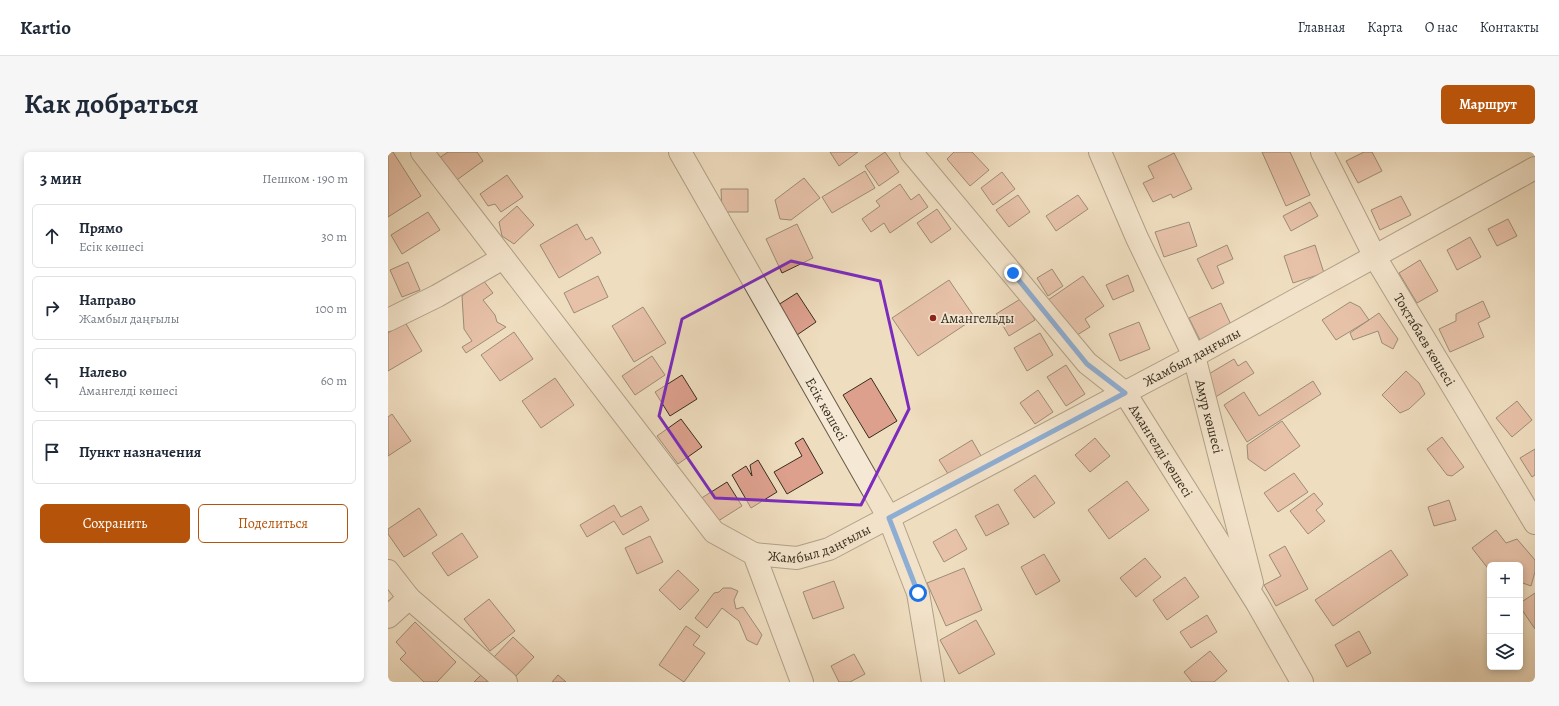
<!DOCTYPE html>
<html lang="ru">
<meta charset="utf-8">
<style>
body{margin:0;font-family:Alegreya,serif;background:#f6f6f7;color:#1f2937}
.controls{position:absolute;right:12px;bottom:12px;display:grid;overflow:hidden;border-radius:6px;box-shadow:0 2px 6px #0003}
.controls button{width:36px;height:36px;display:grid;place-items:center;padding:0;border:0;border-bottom:1px solid #e0e1e3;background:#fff;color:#1f2937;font:20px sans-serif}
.stop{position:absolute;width:12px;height:12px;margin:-9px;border:3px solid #1a73e8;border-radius:50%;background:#fff}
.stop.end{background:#1a73e8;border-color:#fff;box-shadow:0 1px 4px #0008}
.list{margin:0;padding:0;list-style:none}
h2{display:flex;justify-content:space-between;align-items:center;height:52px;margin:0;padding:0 16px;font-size:17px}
h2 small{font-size:13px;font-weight:400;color:#747a83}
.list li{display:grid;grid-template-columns:26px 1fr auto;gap:12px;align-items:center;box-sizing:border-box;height:64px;margin:0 8px 8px;padding:0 8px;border:1px solid #e0e1e3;border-radius:6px}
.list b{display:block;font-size:15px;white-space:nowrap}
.list p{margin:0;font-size:13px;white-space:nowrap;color:#747a83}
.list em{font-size:13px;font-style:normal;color:#747a83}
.actions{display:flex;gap:8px;padding:12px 16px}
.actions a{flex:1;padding:9px 0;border:1px solid #b45309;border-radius:6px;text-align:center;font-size:14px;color:#b45309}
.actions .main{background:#b45309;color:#fff}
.icon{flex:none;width:22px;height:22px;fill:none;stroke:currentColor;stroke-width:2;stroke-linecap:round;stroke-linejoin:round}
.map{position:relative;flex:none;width:1147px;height:530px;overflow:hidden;border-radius:6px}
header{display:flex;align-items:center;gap:24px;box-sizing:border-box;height:56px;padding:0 20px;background:#fff;border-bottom:1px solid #e0e1e3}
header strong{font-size:19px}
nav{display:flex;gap:22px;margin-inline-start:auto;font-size:14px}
.intro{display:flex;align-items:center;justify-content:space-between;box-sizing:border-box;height:96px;padding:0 24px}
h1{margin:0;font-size:28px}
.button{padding:10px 18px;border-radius:6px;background:#b45309;color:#fff;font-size:14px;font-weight:700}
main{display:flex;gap:24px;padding:0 24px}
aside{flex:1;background:#fff;border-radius:6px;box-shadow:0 2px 6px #0003}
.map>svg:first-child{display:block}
</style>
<header>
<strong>Kartio</strong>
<nav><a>Главная</a><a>Карта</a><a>О нас</a><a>Контакты</a></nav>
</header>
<div class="intro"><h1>Как добраться</h1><a class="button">Маршрут</a></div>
<main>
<aside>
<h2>3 мин<small>Пешком · 190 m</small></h2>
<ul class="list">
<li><svg class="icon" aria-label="ahead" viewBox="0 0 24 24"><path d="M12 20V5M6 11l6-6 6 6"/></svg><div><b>Прямо</b><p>Есік көшесі</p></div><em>30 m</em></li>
<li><svg class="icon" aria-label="right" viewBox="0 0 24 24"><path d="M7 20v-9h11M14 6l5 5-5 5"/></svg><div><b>Направо</b><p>Жамбыл даңғылы</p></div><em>100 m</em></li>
<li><svg class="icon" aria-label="left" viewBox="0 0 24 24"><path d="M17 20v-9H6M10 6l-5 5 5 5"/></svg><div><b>Налево</b><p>Амангелді көшесі</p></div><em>60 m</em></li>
<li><svg class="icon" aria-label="arrive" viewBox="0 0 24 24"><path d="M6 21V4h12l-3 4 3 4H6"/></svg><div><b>Пункт назначения</b></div></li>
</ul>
<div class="actions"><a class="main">Сохранить</a><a>Поделиться</a></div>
</aside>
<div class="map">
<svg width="1147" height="530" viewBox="0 0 1147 530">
<rect width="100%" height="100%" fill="#efddbf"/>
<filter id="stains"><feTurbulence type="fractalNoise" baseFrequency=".005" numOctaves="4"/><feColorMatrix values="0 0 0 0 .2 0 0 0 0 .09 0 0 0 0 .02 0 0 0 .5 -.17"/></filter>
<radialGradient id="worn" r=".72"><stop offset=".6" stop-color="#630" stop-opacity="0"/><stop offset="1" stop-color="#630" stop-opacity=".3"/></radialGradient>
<path fill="#dda08d" stroke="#372d1f" d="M0 0H5L33 44 0 65Z
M60 0H89L95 9 66 30 50 7Z
M442 0H470L451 14Z
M497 0 511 20 491 34 477 14Z
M566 0H584L601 18 582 34 559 7Z
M874 0H902L922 43 898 54Z
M976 0H984L994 19 970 31 958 9Z
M786 1 804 37 785 46 783 42 765 50 755 31 766 26 760 14Z
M477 19 487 36 444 61 434 45Z
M614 20 627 37 605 53 593 36Z
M119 23 135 45 113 60 107 52 100 54 92 42Z
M416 26 432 46 403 68 392 67 387 48Z
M512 32 523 48 531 42 540 55 502 81 496 71 483 80 474 67 492 54 488 49Z
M333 37H360V60H334Z
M630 43 642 60 621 75 608 58Z
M690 43 700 57 668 79 658 64Z
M1013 44 1023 63 992 78 983 58Z
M922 50 930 64 903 79 895 64Z
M129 54 146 73 126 92 114 84 111 70Z
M549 57 563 77 543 91 529 71Z
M40 60 52 78 14 102 3 83Z
M1120 67 1129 84 1109 94 1100 77Z
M801 70 809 94 776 105 767 80Z
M189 72 198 88 204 85 213 101 171 126 152 93Z
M409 72 425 106 394 121 378 87Z
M1082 85 1093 105 1069 118 1059 98Z
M839 93 845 107 829 114 836 131 824 137 809 107Z
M927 93 936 121 905 131 896 104Z
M1032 108 1050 139 1029 151 1011 121Z
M20 110 32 138 14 145 2 118Z
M664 117 675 134 660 144 649 126Z
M740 123 746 139 725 148 718 133Z
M210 124 220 145 186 161 176 141Z
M695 124 716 154 697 167 702 175 686 185 660 148Z
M95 128 105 141 95 148 107 163 109 170 118 175 78 201 74 195 84 189 76 177 74 144Z
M561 128 587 166 530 204 504 166Z
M409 141 428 170 409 183 390 153Z
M634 146 647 168 621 184 608 162Z
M1095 149 1102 165 1090 171 1096 185 1062 200 1051 177 1068 169V162Z
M962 150 972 155 981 168 948 188 934 168Z
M833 151 845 177 814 192 801 166Z
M255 155 278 191 246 210 224 174Z
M991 161 1010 187 1005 197 994 191 990 179 965 188 962 181Z
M17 170 34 199 0 219V181Z
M751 170 762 197 732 209 721 182Z
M126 180 145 207 112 229 93 203Z
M652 181 665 203 639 219 626 196Z
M264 204 277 223 247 243 234 224Z
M846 207 850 214 858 209 866 221 826 246 814 226Z
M678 213 697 242 678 254 659 225Z
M1018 219 1031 231 1037 242 1021 257 1012 261 994 243Z
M294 223 309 247 282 264 267 240Z
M167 226 186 253 153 276 134 249Z
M483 226 509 269 481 286 455 243Z
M925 229 933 242 859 290 836 253 856 240 871 264Z
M650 238 665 260 647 272 632 251Z
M1129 249 1144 268 1124 285 1108 266Z
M4 262 23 289 0 304V265Z
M293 267 314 295 290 312 269 284Z
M894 269 912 294 877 319 860 307 859 293Z
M1054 285 1076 315 1064 324 1059 323 1039 297Z
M415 286 435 321 399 342 386 320 414 304 407 291Z
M707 286 722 304 702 320 687 303Z
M584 288 596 309 564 328 551 308Z
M1147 297V323L1144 325 1132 306Z
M370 308 389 340 363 356 344 323 358 314 364 324 362 313Z
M906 321 920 340 890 360 876 341Z
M647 323 667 351 646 366 626 338Z
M739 329 761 358 721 387 700 358Z
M339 330 354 354 327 371 312 347Z
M926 341 935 352 928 358 937 369 920 382 902 359Z
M1061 348 1068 368 1046 374 1040 355Z
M610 352 621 372 598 384 587 364Z
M226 353 233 365 253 354 261 368 235 383 226 369 199 385 192 373Z
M31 356 49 383 16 405 0 382V377Z
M568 377 579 397 556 410 545 390Z
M1108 378 1118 391 1129 387 1147 408V420L1143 434 1132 430V413H1102V419L1084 396Z
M74 381 90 405 60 424 44 401Z
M262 384 275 410 249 422 237 396Z
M897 394 920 437 888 454 876 433 893 424 881 403Z
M1003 398 1020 423 945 474 927 448Z
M656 402 672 429 648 443 633 415Z
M757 406 773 425 748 445 732 426Z
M576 416 594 458 558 474 539 431Z
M290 418 311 438 292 458 271 438Z
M797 425 811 445 779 468 765 448Z
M446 429 456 456 425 467 415 440Z
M335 436H343L350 439 346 448 348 457 355 455 374 483 369 493 359 488 351 469 334 456 319 476 307 466 326 441 331 440Z
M1147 441V477L1132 455V451Z
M101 447 127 479 102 499 76 467Z
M819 463 829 480 803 496 792 480Z
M588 468 607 502 571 522 552 488Z
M27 470 68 510 49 530H36L12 507 18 501 8 490Z
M298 474 312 484 305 493 317 501 296 530 271 513Z
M971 479 983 501 959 515 947 493Z
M125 485 146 505 127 525 106 505Z
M822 499 839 519 826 530H804L796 520Z
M466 502 477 522 462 530H451L443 514Z
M93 523 100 530H86Z
M170 523 178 530H164Z"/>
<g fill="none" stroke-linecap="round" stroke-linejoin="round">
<g stroke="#655947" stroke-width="24">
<g id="minor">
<path d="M34 0 326 380 366 402 414 530"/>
<path id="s1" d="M292 0 501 366 530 441 545 530"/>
<path id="s2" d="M523 0 699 211 737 241 869 451 914 530"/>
<path id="s3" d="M712 0 749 86 806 204 864 431"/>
<path id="s4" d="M934 0 987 105 1147 371"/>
<path d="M0 168 49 144 115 106"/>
<path id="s5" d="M366 402 409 406 441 397 806 204 1147 16"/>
<path d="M0 419 21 446 118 530"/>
<path d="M0 465 21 446"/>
</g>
</g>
<use href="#minor" stroke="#f5e9d5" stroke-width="22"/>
</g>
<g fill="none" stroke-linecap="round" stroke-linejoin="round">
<path stroke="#1a73e8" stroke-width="5" d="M530 441 501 366 737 241 699 212 625 121"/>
</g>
<path d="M0 0H1147V530H0ZM403 109 492 129 521 257 473 353 327 346 271 264 294 167Z" fill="#efddbf" fill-opacity=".55" fill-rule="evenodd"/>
<path fill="none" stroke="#7b2cbf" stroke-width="3" stroke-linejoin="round" d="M403 109 492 129 521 257 473 353 327 346 271 264 294 167Z"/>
<circle fill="#8f2418" stroke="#f5e9d5" stroke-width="1.5" cx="545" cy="166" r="4"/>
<g text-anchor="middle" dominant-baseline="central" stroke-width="3.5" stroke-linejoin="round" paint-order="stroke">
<g font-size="14" fill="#372d1f" stroke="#f5e9d5" text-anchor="start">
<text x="553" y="166">Амангельды</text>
</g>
<g font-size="14" fill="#372d1f" stroke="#f5e9d5">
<text stroke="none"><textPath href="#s4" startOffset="214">Тоқтабаев көшесі</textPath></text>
<text stroke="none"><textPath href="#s5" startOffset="487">Жамбыл даңғылы</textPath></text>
<text stroke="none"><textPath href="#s1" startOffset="296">Есік көшесі</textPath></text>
<text stroke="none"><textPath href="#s3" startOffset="287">Амур көшесі</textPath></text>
<text stroke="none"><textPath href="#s2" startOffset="391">Амангелді көшесі</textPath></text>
<text stroke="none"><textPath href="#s5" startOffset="68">Жамбыл даңғылы</textPath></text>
</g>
</g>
<rect width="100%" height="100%" filter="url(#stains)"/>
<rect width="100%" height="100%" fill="url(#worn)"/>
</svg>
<div class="controls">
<button>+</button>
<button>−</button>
<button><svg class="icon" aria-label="layers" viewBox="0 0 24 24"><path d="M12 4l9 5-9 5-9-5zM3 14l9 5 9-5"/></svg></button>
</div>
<div class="stop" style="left:530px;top:441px"></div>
<div class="stop end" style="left:625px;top:121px"></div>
</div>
</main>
